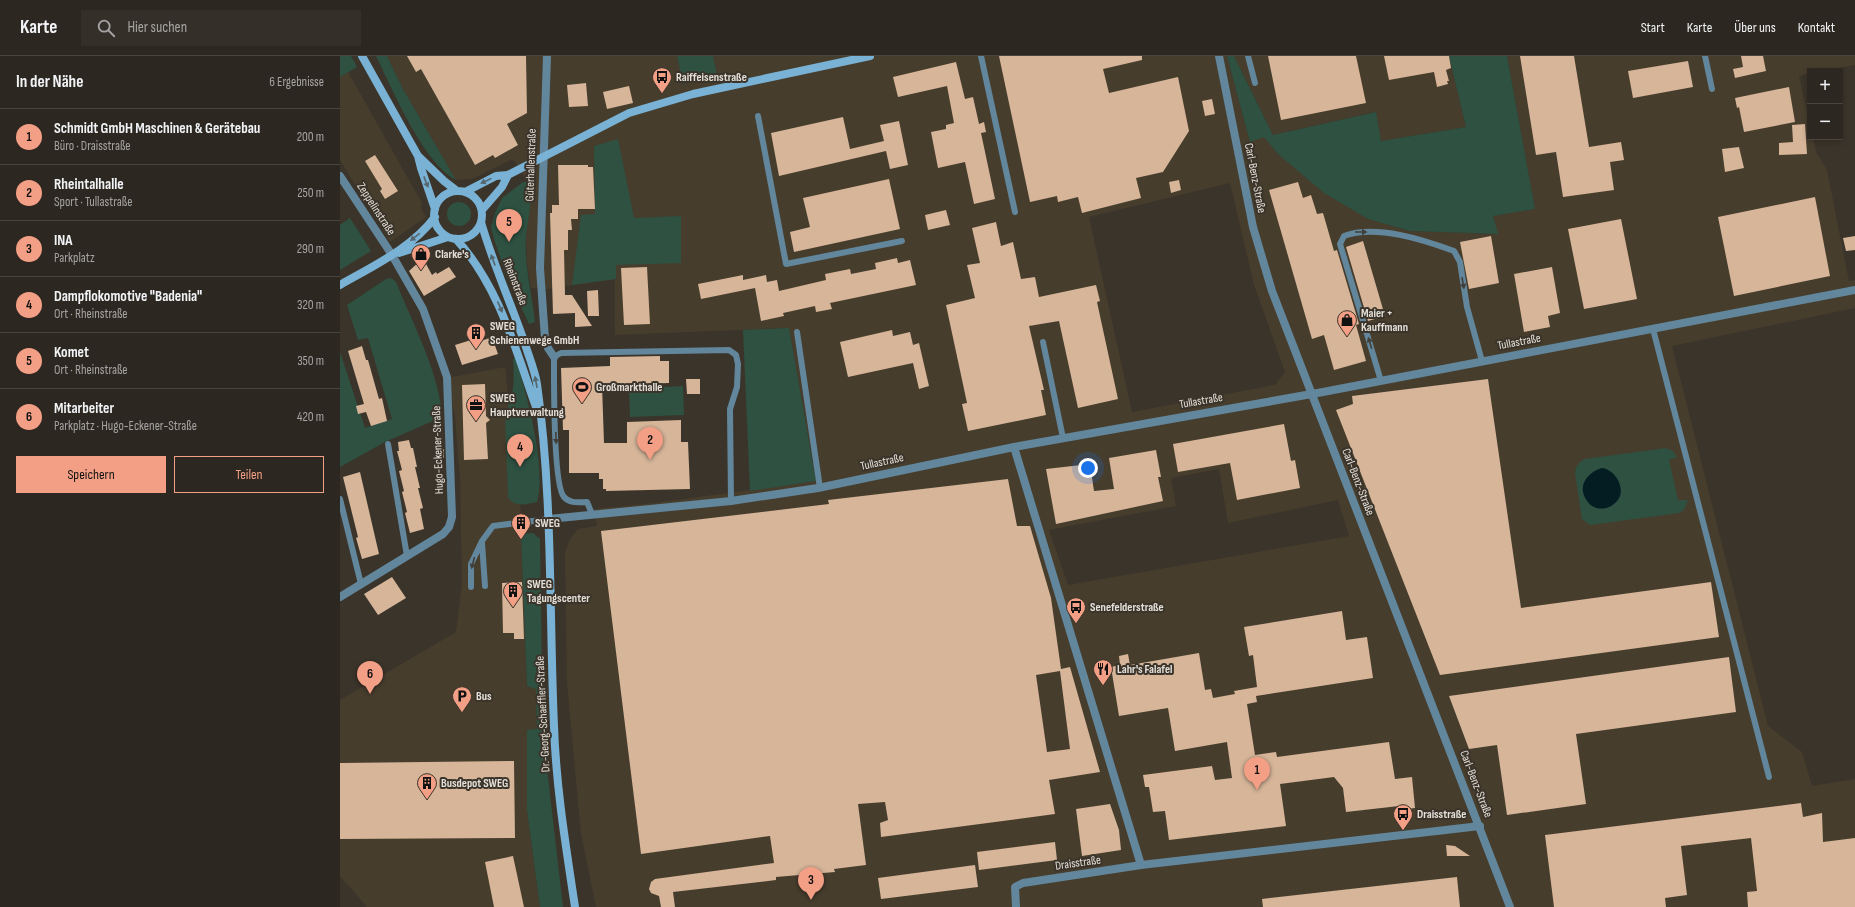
<!DOCTYPE html>
<html lang="de">
<meta charset="utf-8">
<style>
body{margin:0;font-family:"Sofia Sans Condensed",sans-serif;background:#342f29;color:#f1f3f6}
.controls{position:absolute;right:12px;top:12px;display:grid;overflow:hidden;border-radius:0px;box-shadow:0 2px 6px #0003}
.controls button{width:36px;height:36px;display:grid;place-items:center;padding:0;border:0;border-bottom:1px solid #48443e;background:#2c2720;color:#f1f3f6;font:20px sans-serif}
.you{position:absolute;left:748px;top:412px;width:14px;height:14px;margin:-10px;border:3px solid #fff;border-radius:50%;background:#1a73e8;box-shadow:0 0 0 6px #1a73e833}
.badge{display:grid;place-items:center;width:26px;height:26px;border-radius:50%;background:#f39f85;color:#111;font-size:13px;font-weight:700}
.pin{position:absolute;translate:-50% -33px;filter:drop-shadow(0 1px 2px #0008)}
.pin::after{content:'';position:absolute;top:21px;width:14px;height:12px;background:inherit;clip-path:polygon(0 0,100% 0,50% 100%)}
.list{margin:0;padding:0;list-style:none}
h2{display:flex;justify-content:space-between;align-items:center;height:52px;margin:0;padding:0 16px;font-size:17px}
h2 small{font-size:13px;font-weight:400;color:#a6a5a5}
.list li{display:grid;grid-template-columns:26px 1fr auto;gap:12px;align-items:center;box-sizing:border-box;height:56px;padding:0 16px;border-top:1px solid #48443e}
.list b{display:block;font-size:15px;white-space:nowrap}
.list p{margin:0;font-size:13px;white-space:nowrap;color:#a6a5a5}
.list em{font-size:13px;font-style:normal;color:#a6a5a5}
.actions{display:flex;gap:8px;padding:12px 16px}
.actions a{flex:1;padding:9px 0;border:1px solid #f39f85;border-radius:0px;text-align:center;font-size:14px;color:#f39f85}
.actions .main{background:#f39f85;color:#111}
.icon{flex:none;width:22px;height:22px;fill:none;stroke:currentColor;stroke-width:2;stroke-linecap:round;stroke-linejoin:round}
.map{position:relative;flex:none;width:1515px;height:851px;overflow:hidden}
header{display:flex;align-items:center;gap:24px;box-sizing:border-box;height:56px;padding:0 20px;background:#2c2720;border-bottom:1px solid #48443e}
header strong{font-size:19px}
nav{display:flex;gap:22px;margin-inline-start:auto;font-size:14px}
.search{width:280px;height:36px;background:#342f29;display:flex;align-items:center;gap:10px;box-sizing:border-box;padding:0 14px;border-radius:0px;color:#a6a5a5;font-size:15px}
main{display:flex}
aside{flex:1;background:#2c2720}
.map>svg:first-child{display:block}
</style>
<header>
<strong>Karte</strong>
<div class="search"><svg class="icon" aria-label="search" viewBox="0 0 24 24"><circle cx="10" cy="10" r="6"/><path d="M15 15l6 6"/></svg>Hier suchen</div>
<nav><a>Start</a><a>Karte</a><a>Über uns</a><a>Kontakt</a></nav>
</header>
<main>
<aside>
<h2>In der Nähe<small>6 Ergebnisse</small></h2>
<ul class="list">
<li><span class="badge">1</span><div><b>Schmidt GmbH Maschinen &amp; Gerätebau</b><p>Büro · Draisstraße</p></div><em>200 m</em></li>
<li><span class="badge">2</span><div><b>Rheintalhalle</b><p>Sport · Tullastraße</p></div><em>250 m</em></li>
<li><span class="badge">3</span><div><b>INA</b><p>Parkplatz</p></div><em>290 m</em></li>
<li><span class="badge">4</span><div><b>Dampflokomotive &quot;Badenia&quot;</b><p>Ort · Rheinstraße</p></div><em>320 m</em></li>
<li><span class="badge">5</span><div><b>Komet</b><p>Ort · Rheinstraße</p></div><em>350 m</em></li>
<li><span class="badge">6</span><div><b>Mitarbeiter</b><p>Parkplatz · Hugo-Eckener-Straße</p></div><em>420 m</em></li>
</ul>
<div class="actions"><a class="main">Speichern</a><a>Teilen</a></div>
</aside>
<div class="map">
<svg width="1515" height="851" viewBox="0 0 1515 851">
<rect width="100%" height="100%" fill="#3b342a"/>
<path fill="#473d2d" fill-rule="evenodd" d="M47 0H337L343 28 377 19 373 0H887L910 86 924 80 938 98 1028 163 1070 175 1157 178 1153 160 1195 153 1167 0H1515V9L1483 15H1470V17L1459 20 1470 70V81H1473L1476 96 1487 114 1509 225 1515 224V252L1332 290 1428 670 1462 696 1472 730 1515 723V851H256L241 778 227 627 225 495 231 482 238 473 257 470 254 453 315 447 476 425 449 272 275 279V223L207 233 191 232 187 205 186 182 191 136 189 129 173 103 132 123 116 124 63 33ZM890 127 914 229 945 316 935 329 792 356 749 161ZM879 413 888 467 998 444 1009 480 728 529 709 474 836 450 831 422Z
M894 0H1109L1126 71 1041 85 1035 56 933 79Z
M8 16 82 147 81 152 86 161 50 186 0 104V21Z
M165 311 182 466 181 478 187 630 196 633 197 674H187V754L200 851H27L0 820V644L116 576 122 527 120 421 115 361 107 322Z"/>
<path fill="#2e5141" d="M0 0H11L17 11 0 21Z
M36 0H47L63 33 116 124C83 107 53 34 36 0Z
M337 0H373L377 19 343 28Z
M887 0H894L933 79 1036 56 1041 85 1126 71 1109 0H1167L1195 153 1153 160 1158 178 1070 175 1028 163 984 137 938 98 924 81 910 86Z
M278 83 294 162 341 160V207L276 209V223L232 229 241 159 255 158 254 90Z
M183 126H187C195 138 187 167 186 181 184 209 192 238 195 266L189 268 166 219 154 183 151 171 155 157 162 142Z
M107 158a12 12 0 1 1 24 0a12 12 0 1 1-24 0Z
M10 162 31 195 0 214V169Z
M51 222 56 226C72 266 100 318 102 361L45 386 0 411V296L25 372 52 363 28 282 18 284 7 249 46 223Z
M449 272 476 425 410 435 403 274Z
M176 302C186 338 207 410 197 446 187 448 174 452 168 441L165 361C167 353 170 346 172 339 174 327 174 315 173 303Z
M343 330 344 359 290 361 289 333Z
M1326 392 1333 395 1337 401 1329 404 1338 444H1348L1344 454 1339 457 1250 469 1242 463 1235 417C1236 410 1238 406 1245 403Z
M193 477 200 483 202 619 207 712 223 851H200L187 754V674L197 673 196 633 187 630 181 478Z"/>
<path fill="#041d22" d="M1262 412C1273 413 1284 428 1280 440 1275 453 1256 458 1247 445 1236 430 1248 416 1262 412Z"/>
<path fill="#d6b599" fill-rule="evenodd" d="M67 0H186L187 57 167 68 178 89 155 102 153 99 135 109 81 13 76 16Z
M659 0H802V4L763 13 769 37 838 21 849 75 823 116 796 122 801 142 742 157 738 141 718 146 717 140 690 146Z
M928 0H1016L1026 47 941 64Z
M1044 0H1109L1111 12 1106 14 1109 25H1107L1108 28 1097 31 1094 16 1049 24Z
M1180 0H1234L1249 91 1281 86 1284 104 1270 106 1274 134 1223 141 1216 96 1196 99Z
M1401 0H1423L1426 15 1395 22 1393 13 1403 11Z
M1348 5 1353 31 1293 42 1288 15Z
M616 6 625 43 633 41 639 68 644 66 646 76 641 77 655 143 634 148 625 106 598 112 591 76 606 73V69L614 67 607 30 558 41 553 21Z
M246 27 248 50 229 51 227 29Z
M289 30 293 47 267 53 263 36Z
M1449 31 1455 66 1404 76 1399 51 1397 52 1395 42Z
M872 43 875 58 865 60 862 45Z
M503 61 510 93 544 85 540 69 559 65 568 109 550 113 546 95 439 120 431 77Z
M1465 68 1467 98 1439 99V87L1453 86 1452 69Z
M1399 91 1404 112 1385 116 1382 93Z
M35 99 58 135 45 143 40 135 42 133 25 105Z
M218 109H248V111H253L255 153H238V163H231L232 174H228V194H224L225 239H232L252 270 235 271V257L213 258 210 157H212V149H219Z
M549 123 560 173 454 196 450 176 470 171 463 142Z
M839 124 841 134 831 137 829 126Z
M958 126 963 142 971 139 977 158 983 157 994 195 997 194 1019 268 1016 269 1026 305 994 314 984 279 972 283 929 134Z
M1475 141 1490 220 1394 240 1378 161Z
M606 154 610 169 588 174 585 159Z
M1281 163 1297 243 1244 253 1228 173Z
M656 166 661 190 673 186 681 223 695 221 699 241 756 229 760 245 757 246 778 343 738 352 719 265 689 270 704 334H701L706 359 628 375 622 348 627 347 606 249 635 242 627 209 640 207 632 172Z
M1151 180 1159 227 1129 233 1120 186Z
M1515 180V194L1506 195 1503 182Z
M1023 185 1045 260 1028 265 1006 191Z
M557 202 558 207 570 204 576 229 490 247 492 253 476 256 475 250 443 257 444 260 421 265 415 232 361 243 358 228 403 219V224L426 219 427 226 437 224 439 235 486 224 485 218 510 213 511 218 536 213 535 207Z
M80 205 85 206 92 219 96 216 97 218 109 211 116 221 84 240 69 215Z
M307 211 310 268 284 269 281 212Z
M1212 211 1220 257 1208 260 1210 271 1184 276 1174 218Z
M258 234 259 260H248L247 235Z
M552 274 553 280 570 276 573 289 579 287 589 330 579 333 573 307 508 321 500 286Z
M152 281 158 298 122 309 115 289 131 284 133 288Z
M22 290 26 304H28L39 343 42 342 47 365 31 370 26 356 18 358 16 350 24 348 8 295Z
M320 300V305H329V327L262 329 264 387H287V366L341 364V386H348L350 433 266 435V433H263V423H259V417H229V374H223L221 312 270 310V301Z
M346 323H360V338H347Z
M1148 323 1181 552 1371 526 1379 581 1100 619 996 354 1013 348 1012 340Z
M145 328 146 360 150 364 146 367 148 403 124 404 122 329Z
M944 368 951 405 955 404 960 432 897 444 890 407 838 416 833 388Z
M69 384 71 392H73L77 411H75L80 432H78L83 452 80 453 84 473 70 477 65 457 67 456 62 436 64 435 59 415 62 414 57 395H59L58 386Z
M96 393H104V402H96Z
M816 394 821 421H818L823 445 716 468 706 413 750 408 754 435 774 433 769 402Z
M20 416 39 498 22 503 16 482 18 481 3 421Z
M668 423 677 470H690L711 542 721 613 730 611 760 716 709 724 715 758 541 781 540 767 548 764 545 746 518 748 526 809 494 813 495 816 436 821V824L333 836 335 851H321L319 840 311 837 309 833 311 826 315 823 434 807 430 780 301 798 261 475 489 448 488 444ZM720 615 730 693 707 696 696 619Z
M52 521 66 542 38 559 24 538Z
M182 526 184 583H174V577H163L162 527Z
M1002 555 1006 584 1027 581 1033 622 916 640 917 646 907 648 915 699 936 696 937 701 1049 686 1055 723 1072 721 1075 752 1059 754V750L1006 756 1003 732 994 721 940 728 946 770 829 784 825 755 813 756 809 731H805L803 719 872 710 875 724 892 722 887 686 835 695 828 652 779 660 771 611 780 609 779 600 788 598 790 609 859 597 865 634 871 633 873 642 895 638 894 635 917 631 913 599 909 600 904 571Z
M1389 601 1396 656 1236 678 1246 748 1167 759 1157 689 1129 693 1109 640Z
M174 705 175 782 0 783V707Z
M1461 747 1463 761 1482 757 1483 786 1515 782V851H1408L1407 836 1417 835 1411 782 1341 790 1347 839 1325 842 1326 851H1214L1205 779Z
M770 748 779 774 781 794 742 800 736 753Z
M715 786 717 804 639 814 637 796Z
M1106 789 1115 790 1130 800H1107Z
M173 800 184 851H154L145 806Z
M635 809 638 831 541 843 538 822Z
M1117 821 1120 851H923L922 843Z"/>
<g fill="none" stroke-linecap="round" stroke-linejoin="round">
<path stroke="#62869b" stroke-width="6" d="M641 0 675 156
M908 0 915 27
M1365 0 1372 33
M418 60 446 208 562 185
M1313 273 1429 721
M457 276 480 432
M703 286 723 382
M1041 325 1000 188 1004 180C1036 168 1084 184 1114 195L1120 206 1127 251 1142 305
M48 388 67 500
M0 443 21 528
M252 458 247 446C239 446 230 448 224 441 213 429 214 323 214 301L221 297 389 294 396 299 398 308 397 331 390 353 391 445
M142 487 145 530
M131 531V508L142 485 153 470 209 463"/>
<path stroke="#62869b" stroke-width="8" d="M207 0 200 212 205 283 208 292 214 301
M879 0 913 171 932 235 1170 851
M0 120 52 199 83 253 107 321 112 461 109 471 103 478 0 541
M674 391 801 809
M209 463 391 445 478 432 674 391 983 336 1515 234
M676 851 675 831 683 827 801 809 1140 770"/>
<path stroke="#79b2d4" stroke-width="8" d="M22 0 78 100 104 125 117 135
M78 100 81 112 95 153
M94 159a24 24 0 1 1 48 0a24 24 0 1 1-48 0Z
M125 136 156 120 168 119 289 57 353 38 530 0
M142 154 162 131 168 119
M141 166C153 208 171 247 185 288 189 301 195 315 197 328 213 441 209 556 214 670 216 731 226 791 235 851
M116 183C159 230 175 292 196 351
M59 197 108 181
M0 229C33 210 72 192 95 161"/>
</g>
<defs><path id="oneway-solid" d="M-6-.8H1V-3.2L6.5 0L1 3.2V.8H-6Z"/></defs>
<g fill="#54666e">
<use href="#oneway-solid" transform="translate(146 125) rotate(154)"/>
<use href="#oneway-solid" transform="translate(86 126) rotate(69)"/>
<use href="#oneway-solid" transform="translate(75 181) rotate(142)"/>
<use href="#oneway-solid" transform="translate(153 204) rotate(-111)"/>
<use href="#oneway-solid" transform="translate(160 251) rotate(66)"/>
<use href="#oneway-solid" transform="translate(196 326) rotate(-101)"/>
</g>
<g fill="#41403b">
<use href="#oneway-solid" transform="translate(1021 176)"/>
<use href="#oneway-solid" transform="translate(1123 227) rotate(80)"/>
<use href="#oneway-solid" transform="translate(1030 287) rotate(-107)"/>
<use href="#oneway-solid" transform="translate(216 382) rotate(88)"/>
<use href="#oneway-solid" transform="translate(133 507) rotate(104)"/>
</g>
<defs>
<g id="bus-pin" transform="scale(1)"><path d="M0 17L-7.5 6A9.5 9.5 0 1 1 7.5 6Z" fill="#f39f85" stroke="#3b342a"/><path d="M-5-6H5V4H4V6H2V4H-2V6H-4V4H-5ZM-3.5-4V0h7V-4ZM-3.5 1.2v1.5H-2V1.2ZM2 1.2v1.5H3.5V1.2Z" fill="#111"/></g>
<g id="shop-pin" transform="scale(1)"><path d="M0 17L-7.5 6A9.5 9.5 0 1 1 7.5 6Z" fill="#f39f85" stroke="#3b342a"/><path d="M-5-2.5h2.3a2.7 3.5 0 0 1 5.4 0H5L5.5 6h-11ZM-1.5-2.5h3a1.5 2.3 0 0 0-3 0Z" fill="#111"/></g>
<g id="building-pin" transform="scale(1)"><path d="M0 17L-7.5 6A9.5 9.5 0 1 1 7.5 6Z" fill="#f39f85" stroke="#3b342a"/><path d="M-4-6H4V6H1V3H-1V6H-4ZM-2.5-4.3h1.7v1.8h-1.7ZM.8-4.3h1.7v1.8H.8ZM-2.5-1h1.7V.8h-1.7ZM.8-1h1.7V.8H.8Z" fill="#111"/></g>
<g id="stadium-pin" transform="scale(1)"><path d="M0 17L-7.5 6A9.5 9.5 0 1 1 7.5 6Z" fill="#f39f85" stroke="#3b342a"/><path d="M0-5a6.5 5 0 1 0 0 10a6.5 5 0 1 0 0-10ZM-3.5-1.8h7v3.6h-7Z" fill="#111"/></g>
<g id="office-pin" transform="scale(1)"><path d="M0 17L-7.5 6A9.5 9.5 0 1 1 7.5 6Z" fill="#f39f85" stroke="#3b342a"/><path d="M-6-3h4V-5.5h4V-3h4V5H-6ZM-1-4.5V-3h2v-1.5ZM-6 0V1H6V0Z" fill="#111"/></g>
<g id="restaurant-pin" transform="scale(1)"><path d="M0 17L-7.5 6A9.5 9.5 0 1 1 7.5 6Z" fill="#f39f85" stroke="#3b342a"/><path d="M-5-6h1v4h1v-4h1v4h1v-4h1v5L-1.5 .5V6h-2V.5L-5-1ZM5-6V6H3V1.5H1.5Q1.5-4 5-6Z" fill="#111"/></g>
<g id="parking-pin" transform="scale(1)"><path d="M0 17L-7.5 6A9.5 9.5 0 1 1 7.5 6Z" fill="#f39f85" stroke="#3b342a"/><path d="M-3.5-5.5H1a3.5 3.5 0 0 1 0 7H-1V5.5H-3.5ZM-1-3.4V-.6H.8a1.4 1.4 0 0 0 0-2.8Z" fill="#111"/></g>
</defs>
<g fill-rule="evenodd">
<use href="#bus-pin" x="322" y="21"/>
<use href="#shop-pin" x="81" y="198"/>
<use href="#shop-pin" x="1007" y="264"/>
<use href="#building-pin" x="136" y="277"/>
<use href="#stadium-pin" x="242" y="331"/>
<use href="#office-pin" x="136" y="349"/>
<use href="#building-pin" x="181" y="467"/>
<use href="#building-pin" x="173" y="535"/>
<use href="#bus-pin" x="736" y="551"/>
<use href="#restaurant-pin" x="763" y="613"/>
<use href="#parking-pin" x="122" y="640"/>
<use href="#building-pin" x="87" y="727"/>
<use href="#bus-pin" x="1063" y="758"/>
</g>
<g text-anchor="middle" dominant-baseline="central" stroke-width="4" stroke-linejoin="round" paint-order="stroke">
<g font-size="12" font-weight="bold" fill="#e4e0d9" stroke="#3b342a" text-anchor="start">
<text x="336" y="21">Raiffeisenstraße</text>
<text x="95" y="198">Clarke's</text>
<text x="1021" y="257">Maier +<tspan x="1021" dy="14">Kauffmann</tspan></text>
<text x="150" y="270">SWEG<tspan x="150" dy="14">Schienenwege GmbH</tspan></text>
<text x="256" y="331">Großmarkthalle</text>
<text x="150" y="342">SWEG<tspan x="150" dy="14">Hauptverwaltung</tspan></text>
<text x="195" y="467">SWEG</text>
<text x="187" y="528">SWEG<tspan x="187" dy="14">Tagungscenter</tspan></text>
<text x="750" y="551">Senefelderstraße</text>
<text x="777" y="613">Lahr's Falafel</text>
<text x="136" y="640">Bus</text>
<text x="101" y="727">Busdepot SWEG</text>
<text x="1077" y="758">Draisstraße</text>
</g>
<g font-size="12" fill="#e4e0d9" stroke="#3b342a">
<text transform="translate(191 109) rotate(-88)">Güterhallenstraße</text>
<text transform="translate(915 122) rotate(79)">Carl-Benz-Straße</text>
<text transform="translate(36 153) rotate(57)">Zeppelinstraße</text>
<text transform="translate(175 226) rotate(69)">Rheinstraße</text>
<text transform="translate(1179 286) rotate(-11)">Tullastraße</text>
<text transform="translate(861 345) rotate(-10)">Tullastraße</text>
<text transform="translate(98 394) rotate(-92)">Hugo-Eckener-Straße</text>
<text transform="translate(542 406) rotate(-12)">Tullastraße</text>
<text transform="translate(1018 426) rotate(69)">Carl-Benz-Straße</text>
<text transform="translate(203 658) rotate(-93)">Dr.-Georg-Schaeffler-Straße</text>
<text transform="translate(1136 728) rotate(69)">Carl-Benz-Straße</text>
<text transform="translate(738 807) rotate(-8)">Draisstraße</text>
</g>
</g>
</svg>
<div class="controls">
<button>+</button>
<button>−</button>
</div>
<div class="you"></div>
<div class="pin badge" style="left:917px;top:734px">1</div>
<div class="pin badge" style="left:310px;top:404px">2</div>
<div class="pin badge" style="left:471px;top:844px">3</div>
<div class="pin badge" style="left:180px;top:411px">4</div>
<div class="pin badge" style="left:169px;top:186px">5</div>
<div class="pin badge" style="left:30px;top:638px">6</div>
</div>
</main>
